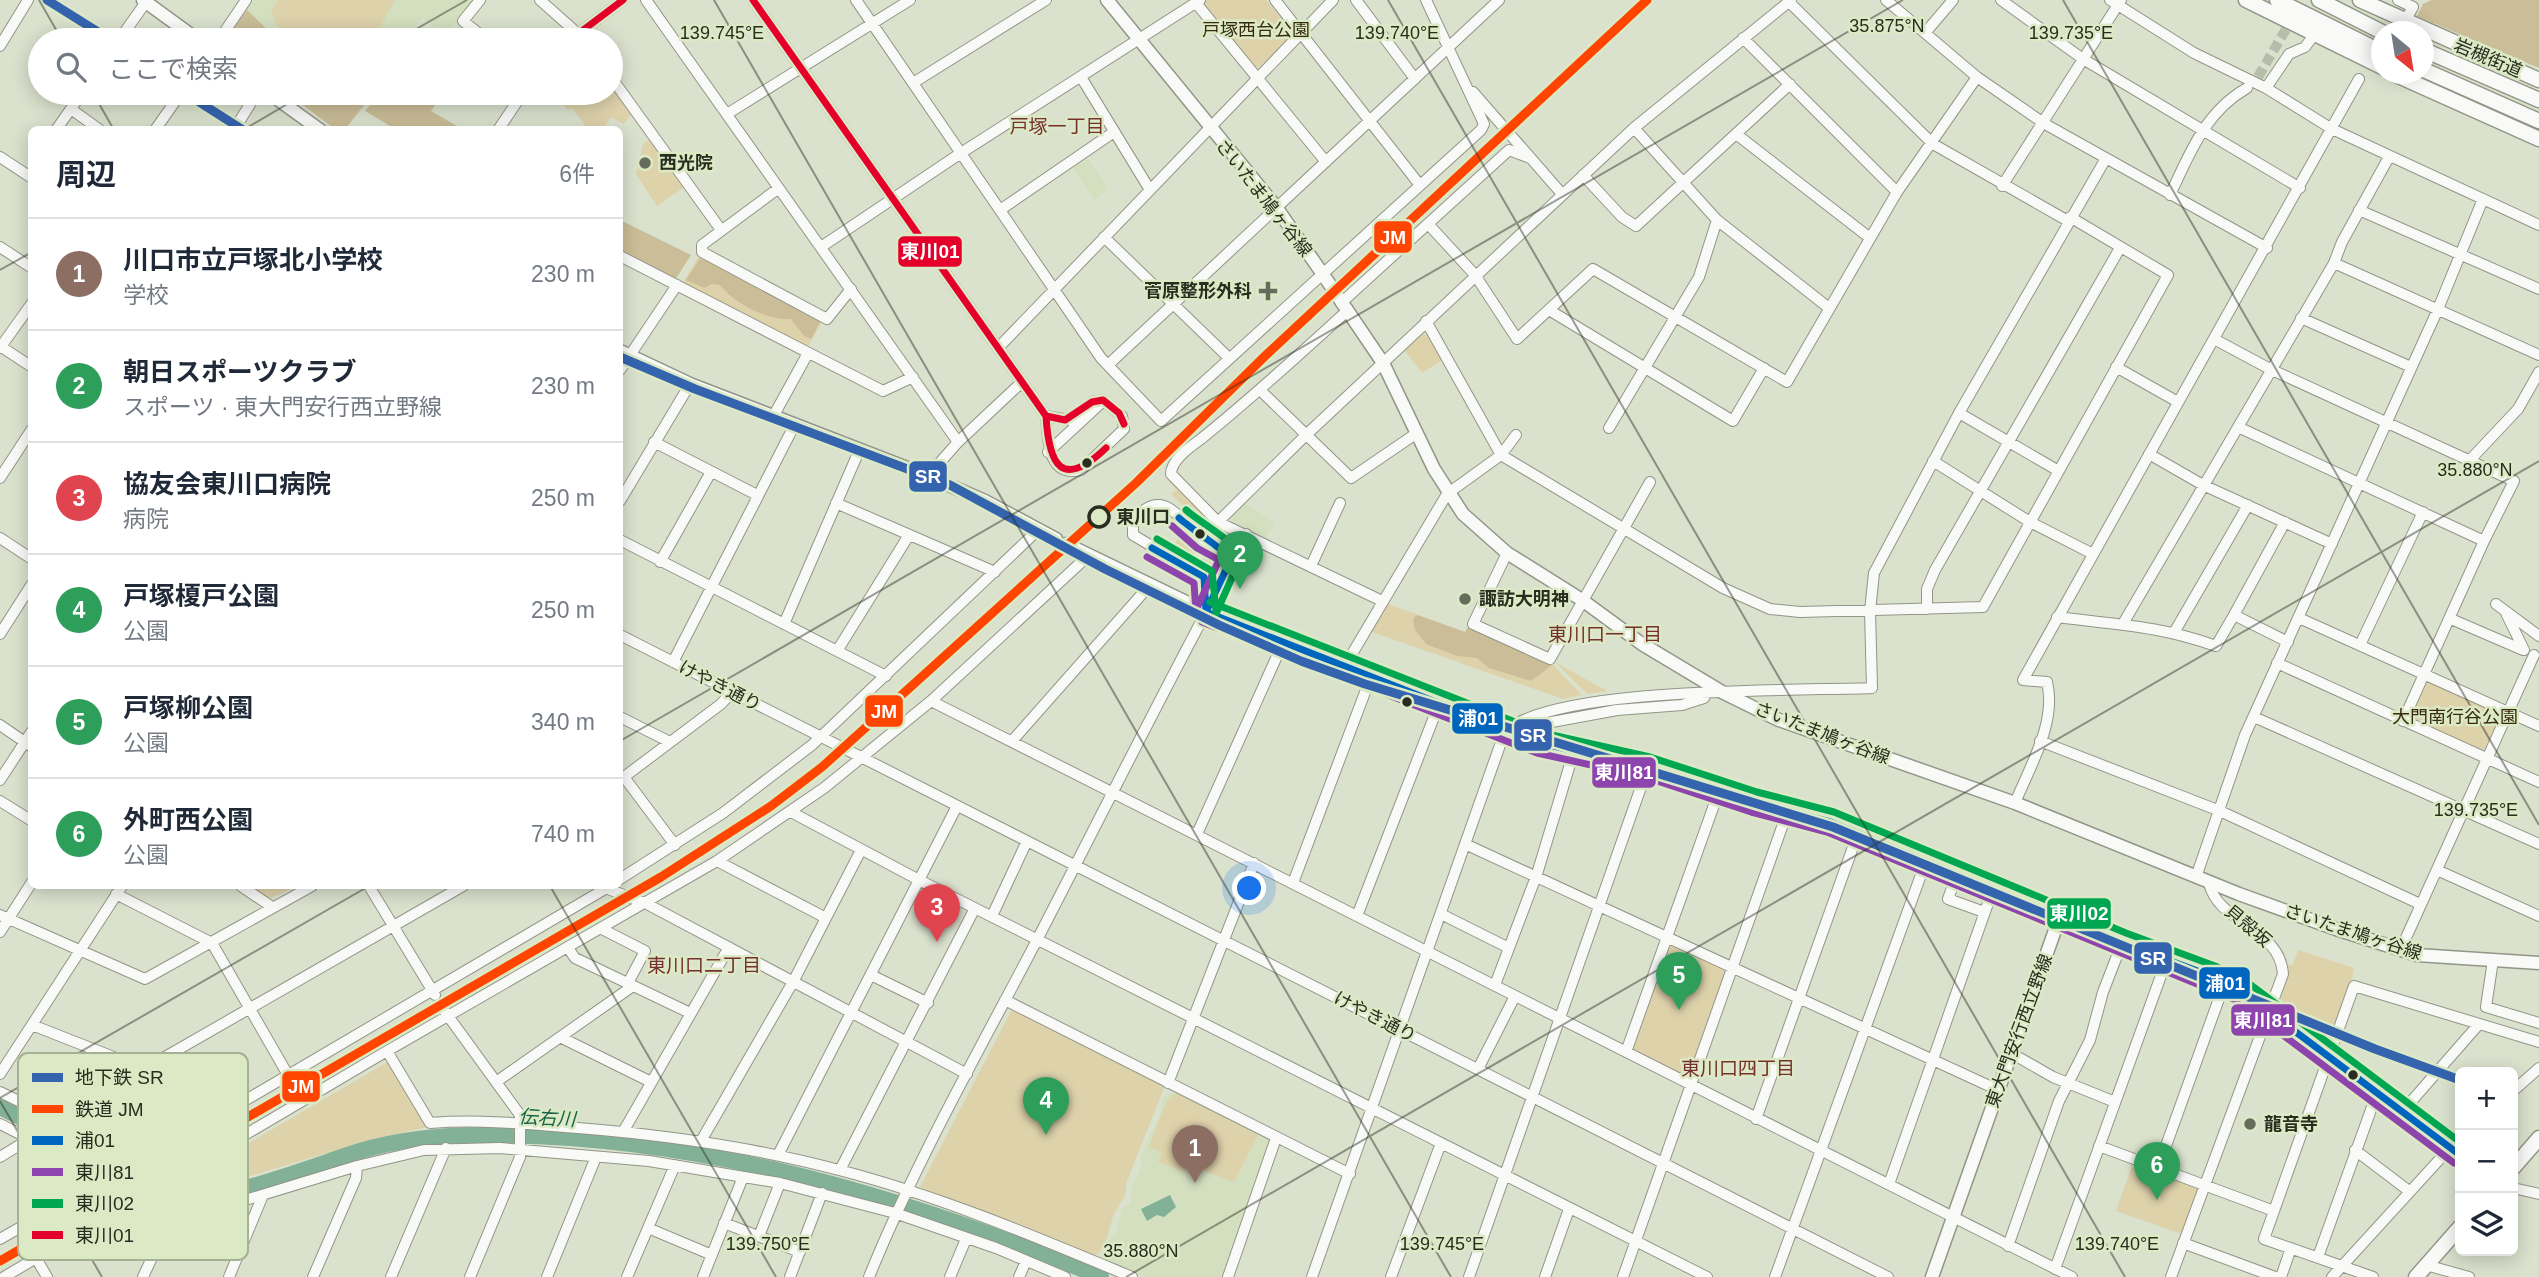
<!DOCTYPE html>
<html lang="ja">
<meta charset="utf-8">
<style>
body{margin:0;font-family:Arial,"Noto Sans JP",sans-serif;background:#f6f6f7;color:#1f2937}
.controls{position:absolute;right:21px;bottom:21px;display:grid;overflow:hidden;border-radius:10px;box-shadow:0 4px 18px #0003}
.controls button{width:63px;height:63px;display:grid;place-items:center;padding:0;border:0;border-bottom:2px solid #e0e1e3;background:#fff;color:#1f2937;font:35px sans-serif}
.compass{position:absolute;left:2371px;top:21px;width:63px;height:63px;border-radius:50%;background:#fff;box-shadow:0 4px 18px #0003;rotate:150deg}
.you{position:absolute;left:1250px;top:889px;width:24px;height:24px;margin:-18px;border:5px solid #fff;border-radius:50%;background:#1a73e8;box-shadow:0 0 0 10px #1a73e833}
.badge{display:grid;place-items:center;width:46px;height:46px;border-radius:50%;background:#1a73e8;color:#fff;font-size:23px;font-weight:700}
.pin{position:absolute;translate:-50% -58px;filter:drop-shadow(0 2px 4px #0008)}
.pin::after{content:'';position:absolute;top:37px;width:24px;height:21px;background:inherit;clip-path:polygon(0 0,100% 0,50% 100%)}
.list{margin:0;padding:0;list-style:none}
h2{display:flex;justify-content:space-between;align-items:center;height:91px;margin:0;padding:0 28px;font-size:30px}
h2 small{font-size:23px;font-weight:400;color:#747a83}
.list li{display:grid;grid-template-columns:46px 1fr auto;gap:21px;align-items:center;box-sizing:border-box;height:112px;padding:0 28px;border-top:2px solid #e0e1e3}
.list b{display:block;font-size:26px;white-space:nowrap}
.list p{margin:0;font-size:23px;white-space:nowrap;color:#747a83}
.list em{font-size:23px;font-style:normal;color:#747a83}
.icon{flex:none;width:38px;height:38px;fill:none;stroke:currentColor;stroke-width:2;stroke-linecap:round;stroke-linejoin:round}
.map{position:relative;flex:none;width:2539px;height:1277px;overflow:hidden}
.search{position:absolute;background:#fff;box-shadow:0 4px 18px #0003;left:28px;top:28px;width:595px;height:77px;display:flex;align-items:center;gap:18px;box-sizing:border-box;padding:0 24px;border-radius:38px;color:#747a83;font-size:26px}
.panel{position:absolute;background:#fff;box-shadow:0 4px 18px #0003;left:28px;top:126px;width:595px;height:763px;border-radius:10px}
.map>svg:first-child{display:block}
</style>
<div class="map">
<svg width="2539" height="1277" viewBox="0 0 2539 1277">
<rect width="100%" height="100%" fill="#dae1cd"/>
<path fill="#d4dfbf" d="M253 0H475L446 35 422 18 407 40H243L230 30Z
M1086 156 1108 189 1094 200 1072 165Z
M1244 503 1275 522 1266 538 1233 522 1230 516Z
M1177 1091 1268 1137 1271 1142 1225 1277H1143L1106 1260V1246L1116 1231 1122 1209 1131 1203V1190L1143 1162 1140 1160 1150 1134 1159 1119 1162 1101 1165 1096Z"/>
<path fill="#ded2ab" d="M278 0H395L373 40H284L271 12Z
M1206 0H1266L1287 25 1289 37 1260 67H1252L1203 7Z
M611 83 632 113 624 124 611 117 603 129H588L572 108 568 110 551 93H611Z
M650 139 684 187 657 206 636 174 643 144Z
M699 256 823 320 806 350 682 284Z
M1423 334 1428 336 1443 360 1422 373 1404 350Z
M1170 478 1210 520V521L1200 522 1171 494 1177 490 1168 480Z
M1184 528 1200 547 1195 556 1185 559 1170 552Z
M1210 550 1221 553 1225 559 1211 591 1210 575 1201 565Z
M1386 603 1465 632 1468 625 1552 664 1582 695 1563 699 1369 631Z
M1555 662 1607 691 1587 694Z
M2431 682 2498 714 2499 718 2484 749 2480 751 2413 720 2411 716 2427 684Z
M249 886H297L269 899Z
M1673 944 1723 967 1726 974 1690 1075 1684 1078 1635 1052 1632 1046 1667 946Z
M2298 950 2354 968 2352 981 2325 1046 2278 1011 2286 981 2287 965H2293Z
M1015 1009 1159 1081 1164 1088 1126 1184C1127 1197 1122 1199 1117 1209 1107 1225 1111 1246 1093 1257L920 1187 1011 1011Z
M386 1063 391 1064 427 1127 364 1142 216 1186 177 1185Z
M1177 1093 1258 1135 1234 1182 1191 1166 1187 1172 1158 1162 1162 1152 1149 1147 1167 1100Z
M2133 1163 2196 1186 2198 1189 2182 1232 2179 1233 2116 1211Z"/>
<path fill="#cabd97" d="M2432 0H2539V68L2417 16 2423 4Z
M247 10 278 40H245L232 30Z
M287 93H374L345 129 336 130Z
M400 93H425L438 101 431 111 462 129H395L365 111 377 97 396 96Z
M620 220 691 255 675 280 620 252Z
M700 258 821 320 811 339 804 336 791 319C769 321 733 303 720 285L712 284 704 288 686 280Z
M1417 615 1465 632 1469 626 1552 665 1531 681 1489 668 1477 658 1457 656 1426 644 1415 630 1413 619Z"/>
<path fill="#83b198" d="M1170 1195 1176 1207 1164 1217 1157 1215 1147 1221 1141 1209Z"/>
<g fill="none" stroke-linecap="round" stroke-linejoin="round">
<path stroke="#83b198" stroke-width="2.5" d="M359 1146 360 1151"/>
<path stroke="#83b198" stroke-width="16" d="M0 1107C31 1123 62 1137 93 1153 122 1169 155 1191 187 1196 223 1202 321 1163 360 1151 400 1139 443 1135 485 1135 698 1134 905 1197 1101 1277"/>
<path stroke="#b6bdaa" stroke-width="10" stroke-dasharray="10 5" stroke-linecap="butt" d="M2247 87 2258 77 2303 0"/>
<g stroke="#919687" stroke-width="12">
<path id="minor" d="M480 0 463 21 487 40
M540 0 585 40
M646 0 958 442
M753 0 1046 416C1048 438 1047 478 1081 470L1124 429 1122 416 1103 400 1092 402 1069 420 1046 416
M856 0 1101 358 1161 421 1481 130 1484 124 1426 0
M1275 0 1419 184
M1356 0 1415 79
M1886 0 1977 77 2045 124 2267 248
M2001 0 2083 59 2300 188
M2110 0 2194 53 2266 88 2332 129 2539 225
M2398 0 2413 7 2405 21
M1789 2 1933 144 2068 221
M1196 3 1326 162
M1925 33 1953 0
M1743 38 1897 192
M119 40 146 2
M219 40 246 0
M570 40 623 0
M0 46 28 0
M611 77 721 230
M1081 77 1150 190
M913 83 1046 0
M2266 88 2289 54 2305 47 2314 35
M1473 92 1562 194
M71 109 100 130
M727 114 910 0
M1634 128 1717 220 1829 308
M56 130 82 93
M155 130 181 93
M234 130 257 93
M498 130 523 93
M1736 134 1870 238
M0 157 32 178
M1583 175 1622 217 1636 226 1790 84
M2002 186 2121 0
M779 188 702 245V252L827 319 851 289
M2170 195C2190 153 2205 112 2247 88
M1000 210 1114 132
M2359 210 2539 289
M1429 225 1475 275 1517 339 1593 269 1787 382 1897 192 1977 77
M1104 237 1229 358
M0 247 32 268
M821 247 961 153 1200 0
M620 256 883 391 913 377
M2334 263 2539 355
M1341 303 1509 150 1530 158
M1549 310 1733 421 1764 368
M1347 311C1299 355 1252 398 1201 439 1190 447 1171 460 1171 474L1218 522 1382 601
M2301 318 2411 367
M1426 321 1501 455 1723 588 1770 609 1800 612 1983 607 2168 275 2070 217
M2214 339 2270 369 2514 481 2484 541 2238 427
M0 346 32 367
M0 348 32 303
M998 348 1333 0
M1109 364 1499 0
M2116 367 2178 402
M620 370 677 285
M1261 391 1351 478 1417 433
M1959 413 2057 470
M774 415 807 355
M1609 428 1699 277 1717 220
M654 442 757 495
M1048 452 1102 402
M2149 454 2203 485 2332 544
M1933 461 2030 522 2093 554
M2469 461 2518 409 2539 372
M928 476 958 442 1022 382
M0 478 32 429
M620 501 690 384
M836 503 995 572
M1218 522 1306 435 1634 128 1791 0
M0 538 32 559
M620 540 886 676
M1507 553 1473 624 1550 659 1650 482
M1230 556 1238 551 1246 534
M660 562 711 472
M1183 564C1197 561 1205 554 1203 539
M1311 566 1340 503
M2496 604 2539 636
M1927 609V589L1935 570 2120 248
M2506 613 2524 650
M2234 615 2285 522
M2057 617C2117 625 2157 625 2216 646L2234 615 2288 642
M2299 618 2539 726
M2451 619 2523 650
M2124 622 2334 263 2342 242 2389 157
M784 624 859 451
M2175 631 2248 505
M0 634 32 584
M620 635 1888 1277
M2360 645 2423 512
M837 651 909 535
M673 662 795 424
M2277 663 2539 782
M1343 669 1447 494 1501 455 1516 435
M931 701 2072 1277
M620 717 670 742
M2254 717 2539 844
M2403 721 2484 541
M0 725 32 747
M1508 730 1617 710 1682 705 1704 698
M1012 741 1150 585
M2040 741 2220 811 2420 904
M624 777 675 845
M0 780 32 731
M620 780 721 704 732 692
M0 801 32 821
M2015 803C2030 766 2057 722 2047 682L2023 680 2359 79
M791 812 919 880 1707 1277
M1197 834 1282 645
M1465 844 1998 1090
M717 861 826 918
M2437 870 2539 916
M1957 874 1948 899 1984 912
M2196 877 2245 735 2438 309 2483 199
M620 879 723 813 812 745 1038 530
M1293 883 1370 679
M241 886 272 907
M369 886 435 995
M603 887 647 904 967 1074
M116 894 212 943 288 1075
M1441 914 1509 948
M0 915 145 979 312 886
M992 916 1027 841
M1357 916 1439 704
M2060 916 2211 976 2241 991 2460 1155
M602 929 645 951 628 983
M0 932 32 882
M568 948 575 958 690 1013
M2400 951 2534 655
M2493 960 2486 1007 2539 1023
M871 975 928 1003
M1495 985 1537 874 1574 751
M1005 1000 1350 1174
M443 1009 520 1115V1157L470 1277
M32 1025 144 1069
M560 1037 651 1082
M387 1051 430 1123C479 1119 528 1124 578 1128 666 1135 753 1147 839 1170 940 1196 1036 1237 1132 1277
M1626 1052 1719 791
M2011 1053 2053 1077 2115 1102
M1478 1069 1515 996
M0 1074 122 886
M496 1082 633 986
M1168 1083 1254 863
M2513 1091 2539 1068
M0 1092 142 1161 610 886
M2402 1112 2479 1024
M1756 1119 1858 833
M0 1124 166 1207 206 1212 357 1166 424 1150 500 1148 649 1161 780 1183 895 1213 996 1248 1065 1277
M623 1132 729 947
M94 1136 144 1069 463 886
M701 1141 793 982 861 850
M2099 1146 2274 1211
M2355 1150 2409 1191
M778 1155 957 806
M0 1157 31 1138
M2158 1168 2225 982
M840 1170 975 908
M1889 1184 1993 889
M2513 1188 2539 1194
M724 1223 800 1252
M648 1228 712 1255
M759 1236 780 1183
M0 1239 105 1179
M2183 1243 2275 1277
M2008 1246 2059 1101 2090 1040 2103 992 2122 943
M2318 1257 2377 1093
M36 1258 47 1277
M2426 1265 2469 1277
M2055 1269 2167 959
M4 1277 387 1051 717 861 824 788 931 701 1089 555
M143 1277 175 1208
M229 1277 263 1195
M313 1277 356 1178 357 1166
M391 1277 446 1148
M547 1277 596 1157
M627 1277 675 1165
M703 1277 743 1177
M790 1277 822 1193
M869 1277C916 1161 979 1051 1037 940 1098 822 1157 703 1220 586L1231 562C1229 547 1213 546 1202 539 1189 530 1176 507 1160 505 1147 504 1140 514 1133 522V535L1204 577 1206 612
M950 1277 966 1239
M1019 1277 1026 1261
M1228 1277 1276 1138
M1312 1277 1505 731C1558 686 1795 691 1872 688L1870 611 1874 573 1959 413 2105 160
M1391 1277 1441 1143
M1469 1277 1648 767
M1545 1277 1569 1209
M1623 1277 1788 810
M1775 1277 1926 861
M2171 1277 2283 974C2280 927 2218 924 2209 883
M2281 1277 2291 1248
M2332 1277 2460 1137
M2373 1277 2264 1239 2354 986 2539 1042"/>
</g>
<g stroke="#919687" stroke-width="15">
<path id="major" d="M143 0 198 40
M1107 0 1276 207 1322 273 1383 363 1434 469 1463 514 1507 553 1582 600 1642 644 1722 692 1779 720 2015 803 2239 894 2336 929 2417 955 2539 963
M269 93 320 130
M620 351 690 384 928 476 985 501 1056 539
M1066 544 1219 618 1505 731 1540 743 1648 767 1754 802 1830 822 2060 916 1932 1277"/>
</g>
<g stroke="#919687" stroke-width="17">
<path id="highway" d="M2246 0 2382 67
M2277 0 2382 52
M2319 0 2382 32
M2360 0 2539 80
M2424 50 2539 100
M2424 70 2539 121
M2394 74 2539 139
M2513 1168 2539 1138
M2416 1277 2460 1227"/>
</g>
<use href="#minor" stroke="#f9faf8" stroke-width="10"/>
<use href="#major" stroke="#f9faf8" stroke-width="12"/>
<use href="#highway" stroke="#f9faf8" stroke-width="14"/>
<g stroke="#dce9c5" stroke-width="12">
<path id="bus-1" d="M1179 518C1190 528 1226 551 1231 559L1206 612
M1152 548 1204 577 1206 612
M1206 612 1540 743 1648 767 1754 802 1830 822 2122 943 2211 976 2241 991 2460 1155"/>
</g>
<g stroke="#dce9c5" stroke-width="12">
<path id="bus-2" d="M1172 526 1197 548 1219 560 1197 608
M1147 557 1194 583 1196 613
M1202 622 1537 753 1645 777 1751 812 1827 832 2236 1000 2454 1163"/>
</g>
<g stroke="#dce9c5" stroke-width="12">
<path id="bus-3" d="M1186 510C1202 524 1234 540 1241 557L1215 616
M1157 539 1212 571 1216 611
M1210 602 1543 733 1650 757 1757 792 1834 812 2126 933 2215 966 2247 982 2460 1142"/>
</g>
<g stroke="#dce9c5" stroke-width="12">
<path id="bus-4" d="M753 0 1046 416C1049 466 1062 490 1106 448
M570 40 623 0
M1032 396 1046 416 1065 420 1092 402 1103 400 1119 413 1124 424"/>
</g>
<use href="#bus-1" stroke="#0065bd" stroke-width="7"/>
<use href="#bus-2" stroke="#8e44ad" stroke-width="7"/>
<use href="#bus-3" stroke="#00a651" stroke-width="7"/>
<use href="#bus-4" stroke="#e4002b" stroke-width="7"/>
<g stroke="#dce9c5" stroke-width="14">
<path id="rail-1" d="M0 1261 661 877 771 806 822 767 1136 483 1265 356 1647 0"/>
</g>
<use href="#rail-1" stroke="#ff4500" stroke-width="9"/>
<g stroke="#dce9c5" stroke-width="14">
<path id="metro-1" d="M47 0 111 40
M185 93 243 130
M620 357 695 389 950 485 1105 569 1219 625 1301 661 1365 684 1833 827 2375 1049 2460 1080"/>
</g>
<use href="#metro-1" stroke="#3564af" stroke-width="9"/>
</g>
<path fill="none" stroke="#282d1f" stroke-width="2" stroke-opacity="0.45" d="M39 0 62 40M714 0 1451 1277M1388 0 2125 1277M2063 0 2539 825M397 40 467 0M93 93 114 130M243 130 306 93M0 270 32 252M620 741 1903 0M550 886 776 1277M0 1098 369 886M0 1101 102 1277M1126 1277 2539 461"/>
<g fill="#666c5c" stroke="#dce9c5" stroke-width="2.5">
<circle cx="645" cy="163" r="7"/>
<path d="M1264.5 280.5h7v7h7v7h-7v7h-7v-7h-7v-7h7z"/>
<circle cx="1465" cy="599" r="7"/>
<circle cx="2250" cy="1124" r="7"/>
</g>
<g fill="#282d1f" stroke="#dce9c5" stroke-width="2.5">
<circle cx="1087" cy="463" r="6"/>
<circle cx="1200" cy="534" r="6"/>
<circle cx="1407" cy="702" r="6"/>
<circle cx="2353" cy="1075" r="6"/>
</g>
<circle fill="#dce9c5" stroke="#282d1f" stroke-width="3.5" cx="1099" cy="517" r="10"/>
<g text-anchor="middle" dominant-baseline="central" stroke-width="5" stroke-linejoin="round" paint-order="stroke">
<g font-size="18" fill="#372a10" stroke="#dce9c5">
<text x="1256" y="30">戸塚西台公園</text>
<text x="2455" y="717">大門南行谷公園</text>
</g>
<g font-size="18" fill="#282d1f" stroke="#dce9c5">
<text transform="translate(2488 58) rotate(23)">岩槻街道</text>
<text transform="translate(1264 198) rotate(52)">さいたま鳩ヶ谷線</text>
<text transform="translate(720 686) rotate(27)">けやき通り</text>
<text transform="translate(1822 733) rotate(21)">さいたま鳩ヶ谷線</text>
<text transform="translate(2248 926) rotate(40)">貝殻坂</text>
<text transform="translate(2353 932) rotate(18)">さいたま鳩ヶ谷線</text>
<text transform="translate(1375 1017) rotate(27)">けやき通り</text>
<text transform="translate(2019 1031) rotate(-70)">東大門安行西立野線</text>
</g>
<g font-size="18" font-weight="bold" fill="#282d1f" stroke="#dce9c5" text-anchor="start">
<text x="659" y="163">西光院</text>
<text x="1252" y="291" text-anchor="end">菅原整形外科</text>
<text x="1479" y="599">諏訪大明神</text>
<text x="2264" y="1124">龍音寺</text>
</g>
<g font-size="18" font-weight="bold" fill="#282d1f" stroke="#dce9c5" text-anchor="start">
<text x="1116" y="517">東川口</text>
</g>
<g font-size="19" fill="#773031" stroke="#dce9c5">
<text x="1057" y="126">戸塚一丁目</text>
<text x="1605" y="634">東川口一丁目</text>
<text x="704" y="965">東川口二丁目</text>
<text x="1738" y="1068">東川口四丁目</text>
</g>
<g font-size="19" font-style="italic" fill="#166447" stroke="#dce9c5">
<text transform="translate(547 1118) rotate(3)">伝右川</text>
</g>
</g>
<rect x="18" y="1053" width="230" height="207" rx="10" fill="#dce9c5" stroke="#a6b193" stroke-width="2"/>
<rect x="32" y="1073" width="31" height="9" fill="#3564af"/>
<rect x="32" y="1105" width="31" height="8" fill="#ff4500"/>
<rect x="32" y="1136" width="31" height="9" fill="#0065bd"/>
<rect x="32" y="1168" width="31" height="8" fill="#8e44ad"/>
<rect x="32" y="1199" width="31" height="9" fill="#00a651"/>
<rect x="32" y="1231" width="31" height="8" fill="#e4002b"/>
<g font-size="19" fill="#282d1f">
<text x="75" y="1084">地下鉄 SR</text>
<text x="75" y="1116">鉄道 JM</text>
<text x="75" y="1147">浦01</text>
<text x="75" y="1179">東川81</text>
<text x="75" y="1210">東川02</text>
<text x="75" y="1242">東川01</text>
</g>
<g font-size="18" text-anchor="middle" fill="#282d1f" stroke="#dce9c5" stroke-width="5" stroke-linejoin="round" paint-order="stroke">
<text x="1887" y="32">35.875°N</text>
<text x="722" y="39">139.745°E</text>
<text x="1397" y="39">139.740°E</text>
<text x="2071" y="39">139.735°E</text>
<text x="2475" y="476">35.880°N</text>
<text x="2476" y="816">139.735°E</text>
<text x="768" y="1250">139.750°E</text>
<text x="1442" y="1250">139.745°E</text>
<text x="2117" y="1250">139.740°E</text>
<text x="1141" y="1257">35.880°N</text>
</g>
<g stroke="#dce9c5" stroke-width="2.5">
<rect x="1373" y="220" width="40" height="34" rx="7" fill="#ff4500"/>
<rect x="897" y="235" width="66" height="33" rx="7" fill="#e4002b"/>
<rect x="908" y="460" width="40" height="33" rx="7" fill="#3564af"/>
<rect x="864" y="694" width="40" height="34" rx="7" fill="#ff4500"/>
<rect x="1451" y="702" width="53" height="33" rx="7" fill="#0065bd"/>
<rect x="1513" y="718" width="40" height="34" rx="7" fill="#3564af"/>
<rect x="1591" y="756" width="66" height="33" rx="7" fill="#8e44ad"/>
<rect x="2046" y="897" width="66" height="33" rx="7" fill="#00a651"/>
<rect x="2133" y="941" width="40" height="34" rx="7" fill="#3564af"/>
<rect x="2198" y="966" width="53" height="34" rx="7" fill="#0065bd"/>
<rect x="2230" y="1003" width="66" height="34" rx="7" fill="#8e44ad"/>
<rect x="281" y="1070" width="40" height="33" rx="7" fill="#ff4500"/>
</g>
<g font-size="19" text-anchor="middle" font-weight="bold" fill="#fff">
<text x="1393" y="244">JM</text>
<text x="930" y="258">東川01</text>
<text x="928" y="483">SR</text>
<text x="884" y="718">JM</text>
<text x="1478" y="725">浦01</text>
<text x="1533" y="742">SR</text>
<text x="1624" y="779">東川81</text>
<text x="2079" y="920">東川02</text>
<text x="2153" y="965">SR</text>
<text x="2225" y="990">浦01</text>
<text x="2263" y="1027">東川81</text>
<text x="301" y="1093">JM</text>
</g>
</svg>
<div class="controls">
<button>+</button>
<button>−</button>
<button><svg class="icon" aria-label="layers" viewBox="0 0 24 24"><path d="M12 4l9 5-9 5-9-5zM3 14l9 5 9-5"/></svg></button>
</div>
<svg class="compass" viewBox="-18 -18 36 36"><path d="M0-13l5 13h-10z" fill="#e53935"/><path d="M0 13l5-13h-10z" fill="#747a83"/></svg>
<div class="you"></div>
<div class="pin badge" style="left:1195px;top:1183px;background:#8d6e63">1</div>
<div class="pin badge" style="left:1240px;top:589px;background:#2e9e5b">2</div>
<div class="pin badge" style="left:937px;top:942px;background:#e0444e">3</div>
<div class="pin badge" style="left:1046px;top:1135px;background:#2e9e5b">4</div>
<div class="pin badge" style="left:1679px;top:1010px;background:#2e9e5b">5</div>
<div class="pin badge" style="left:2157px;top:1200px;background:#2e9e5b">6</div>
<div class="search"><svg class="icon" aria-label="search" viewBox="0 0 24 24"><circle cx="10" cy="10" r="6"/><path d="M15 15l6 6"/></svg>ここで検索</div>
<section class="panel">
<h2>周辺<small>6件</small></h2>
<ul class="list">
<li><span class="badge" style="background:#8d6e63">1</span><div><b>川口市立戸塚北小学校</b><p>学校</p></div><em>230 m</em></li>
<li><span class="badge" style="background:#2e9e5b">2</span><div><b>朝日スポーツクラブ</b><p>スポーツ · 東大門安行西立野線</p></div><em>230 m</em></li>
<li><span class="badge" style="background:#e0444e">3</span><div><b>協友会東川口病院</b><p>病院</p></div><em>250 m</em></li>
<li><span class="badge" style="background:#2e9e5b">4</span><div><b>戸塚榎戸公園</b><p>公園</p></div><em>250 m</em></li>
<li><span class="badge" style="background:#2e9e5b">5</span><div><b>戸塚柳公園</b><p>公園</p></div><em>340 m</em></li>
<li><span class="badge" style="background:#2e9e5b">6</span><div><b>外町西公園</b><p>公園</p></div><em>740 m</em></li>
</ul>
</section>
</div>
